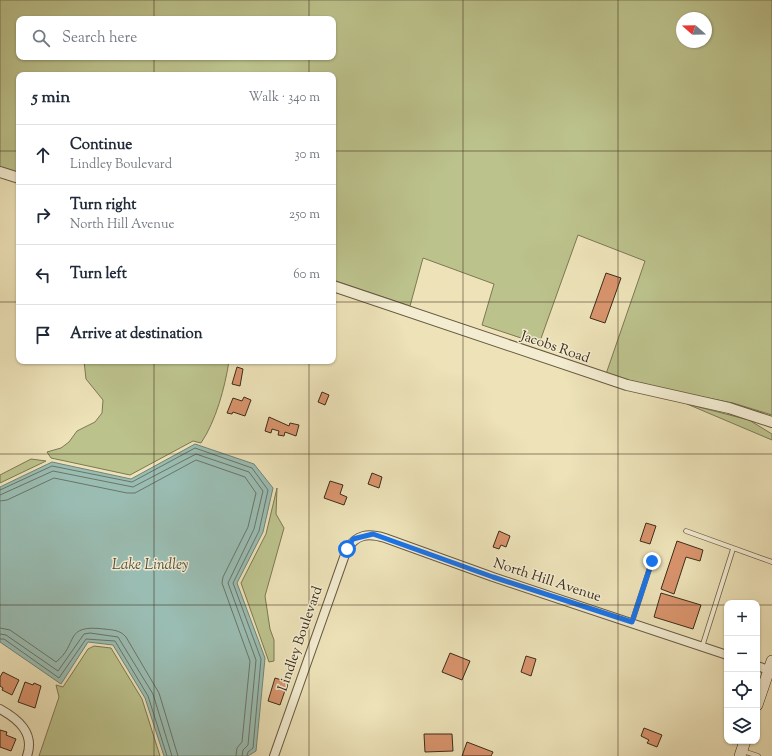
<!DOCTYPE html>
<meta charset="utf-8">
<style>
body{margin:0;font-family:"Sorts Mill Goudy",serif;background:#f2f2f3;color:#1f2937}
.controls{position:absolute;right:12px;bottom:12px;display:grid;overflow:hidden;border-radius:8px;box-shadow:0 1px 3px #0004}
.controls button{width:36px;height:36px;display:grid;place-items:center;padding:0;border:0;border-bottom:1px solid #e0e1e3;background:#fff;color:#1f2937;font:20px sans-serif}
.compass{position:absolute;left:676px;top:12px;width:36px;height:36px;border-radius:50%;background:#fff;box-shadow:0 1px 3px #0004;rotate:290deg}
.stop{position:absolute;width:12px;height:12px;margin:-9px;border:3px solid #1a73e8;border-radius:50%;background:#fff}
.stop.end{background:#1a73e8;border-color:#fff;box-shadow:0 1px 4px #0008}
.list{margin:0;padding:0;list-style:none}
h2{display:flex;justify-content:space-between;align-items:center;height:52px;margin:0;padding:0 16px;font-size:17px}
h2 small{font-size:13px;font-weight:400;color:#747a83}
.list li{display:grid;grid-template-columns:26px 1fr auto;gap:12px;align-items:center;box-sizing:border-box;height:60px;padding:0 16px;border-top:1px solid #e0e1e3}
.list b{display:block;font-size:15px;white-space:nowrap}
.list p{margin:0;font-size:13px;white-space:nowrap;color:#747a83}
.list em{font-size:13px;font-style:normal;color:#747a83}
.icon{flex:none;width:22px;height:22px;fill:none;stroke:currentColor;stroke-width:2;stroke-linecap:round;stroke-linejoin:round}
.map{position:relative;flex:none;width:772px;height:756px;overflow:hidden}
.search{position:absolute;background:#fff;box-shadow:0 1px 3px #0004;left:16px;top:16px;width:320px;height:44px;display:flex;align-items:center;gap:10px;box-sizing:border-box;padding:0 14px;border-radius:8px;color:#747a83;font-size:15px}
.panel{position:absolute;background:#fff;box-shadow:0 1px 3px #0004;left:16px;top:72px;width:320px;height:292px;border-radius:8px}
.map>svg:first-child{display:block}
</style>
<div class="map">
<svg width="772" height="756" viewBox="0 0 772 756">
<rect width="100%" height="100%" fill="#ede2b8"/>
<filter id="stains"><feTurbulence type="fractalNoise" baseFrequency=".005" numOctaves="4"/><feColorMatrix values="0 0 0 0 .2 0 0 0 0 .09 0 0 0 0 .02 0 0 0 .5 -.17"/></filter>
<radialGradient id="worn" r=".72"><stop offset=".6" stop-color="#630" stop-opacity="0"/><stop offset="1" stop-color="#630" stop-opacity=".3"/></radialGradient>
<path fill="#bcc28c" stroke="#7c7854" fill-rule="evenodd" d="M0 0H772V415L733 403 631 383 606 374 645 261 578 235 539 344 482 325 494 284 423 258 410 306 333 280V75H19V174L0 168ZM682 18H706V42H682ZM19 19H333V57H19Z
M84 361H229C225 387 216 421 201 443L193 441 130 475 51 458 47 452 61 448 69 442 77 431 95 422 102 413 103 400 86 379Z
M687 404 749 420 772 434V440Z
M31 459 46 461 0 483V475Z
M277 488 276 514 284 528 265 596 270 629 274 640V661L269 662 241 583 266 534Z
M94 646 111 648 142 699 160 756H39L59 697 56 685 63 687 88 649Z"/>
<path fill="#9abdb3" stroke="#748376" d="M195 444 254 464 273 488 263 532 237 583 265 658 256 751 248 756H164L145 698 113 645 88 642 61 684 0 642V487L52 462 131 479Z"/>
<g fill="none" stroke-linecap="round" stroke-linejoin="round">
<path stroke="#6a7567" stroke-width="1" d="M0 490 52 466 132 482 195 448 252 468 268 490 259 531 233 583 261 659 253 748 248 752 247 756
M0 495 53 471 133 487 196 454 249 472 263 491 254 529 228 583 256 660 248 745 243 750 242 756
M0 501 7 500 54 478 127 493H135L196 460 245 477 256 493 248 527 223 577 222 583 250 661 242 742 237 748 236 756
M0 628 10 630 56 662C79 644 63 624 104 629 113 630 120 630 126 637L159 693 178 756
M0 634 6 635 58 671 84 634 90 633 118 637 153 694 172 756
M0 639H4L59 678 86 639 115 641 148 696 167 756"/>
</g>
<path fill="#d9946d" stroke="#3b2d1b" d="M606 273 621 278 605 323 590 318Z
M237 367 243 369 240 386 232 384Z
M322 392 329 395 325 405 318 402Z
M244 397 251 400 245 416 233 412 232 414 227 413 233 398 242 401Z
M269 417 289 426 290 423 299 425 296 436 285 432 284 436 278 435 279 431 272 429 271 433 265 431Z
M372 473 382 477 379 488 368 484Z
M330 481 343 485 340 494 347 497 344 505 324 498Z
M646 523 656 526 650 544 640 541Z
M499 531 510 536 506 547 501 545 499 549 493 547Z
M677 541 703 550 700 561 686 557 674 594 661 589Z
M661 593 701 605 693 629 654 617Z
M450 653 470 661 462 680 442 672Z
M526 656 536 659 531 676 521 672Z
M3 672 19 680 12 695 2 690 3 688 0 686V677Z
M275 678 288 682 280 705 268 701Z
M25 682 33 685 34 683 41 686 35 708 18 702Z
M644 728 662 735 657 747 647 743 649 740 641 736Z
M0 730 7 732 6 735 16 739 11 751 0 747Z
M424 734H452L453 751 425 752Z
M467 742 493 752 491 756H462Z"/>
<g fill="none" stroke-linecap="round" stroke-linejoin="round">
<g stroke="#685a42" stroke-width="5.5">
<path id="service" d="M686 531 772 562
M632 622 652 561
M702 647 733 549
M743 751 758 756"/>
</g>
<g stroke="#685a42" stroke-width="10">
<path id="minor" d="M757 666 769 670
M0 709C18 719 35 733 27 756
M274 756 347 549C357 534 368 533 385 538L493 577 727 655"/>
</g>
<g stroke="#685a42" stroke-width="12">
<path id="tertiary" d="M0 172 19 178
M333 286 627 385 729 408 772 422"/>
</g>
<g stroke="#3b2d1b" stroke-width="12">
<path id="secondary" d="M757 705 772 661
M740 756 745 741"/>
</g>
<use href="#service" stroke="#f3ecd1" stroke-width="4"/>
<use href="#minor" stroke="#f3ecd1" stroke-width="8"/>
<use href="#tertiary" stroke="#f3ecd1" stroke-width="10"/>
<use href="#secondary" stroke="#f3ecd1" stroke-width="11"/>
</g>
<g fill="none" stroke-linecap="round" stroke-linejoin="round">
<path stroke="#1a73e8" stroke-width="5" d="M347 549 353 539 373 534 493 577 632 622 652 561"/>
</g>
<path fill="none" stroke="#3b2d1b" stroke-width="1" stroke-opacity="0.55" d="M154 0V19M309 0V19M463 0V756M618 0V756M154 57V75M309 57V75M0 151H19M333 151H772M0 302H19M333 302H772M154 361V756M309 361V756M0 454H772M0 605H727M757 605H772"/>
<g text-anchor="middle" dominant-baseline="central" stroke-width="3" stroke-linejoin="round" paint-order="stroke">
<g font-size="14" fill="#3b2d1b" stroke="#f3ecd1">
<text transform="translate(555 348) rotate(19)">Jacobs Road</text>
<text transform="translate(547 581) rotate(18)">North Hill Avenue</text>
<text transform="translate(301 639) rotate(-71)">Lindley Boulevard</text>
</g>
<g font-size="15" font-style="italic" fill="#535141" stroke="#f3ecd1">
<text x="150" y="565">Lake Lindley</text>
</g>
</g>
<rect width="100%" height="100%" filter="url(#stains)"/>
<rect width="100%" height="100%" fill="url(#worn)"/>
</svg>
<div class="controls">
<button>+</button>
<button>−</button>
<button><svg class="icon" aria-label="locate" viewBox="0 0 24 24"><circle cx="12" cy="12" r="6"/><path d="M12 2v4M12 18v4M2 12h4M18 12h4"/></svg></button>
<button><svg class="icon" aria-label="layers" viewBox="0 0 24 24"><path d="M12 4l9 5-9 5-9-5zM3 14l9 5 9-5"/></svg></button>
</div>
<svg class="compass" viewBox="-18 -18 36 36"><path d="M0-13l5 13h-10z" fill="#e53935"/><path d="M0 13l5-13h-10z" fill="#747a83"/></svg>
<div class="stop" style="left:347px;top:549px"></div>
<div class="stop end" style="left:652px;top:561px"></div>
<div class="search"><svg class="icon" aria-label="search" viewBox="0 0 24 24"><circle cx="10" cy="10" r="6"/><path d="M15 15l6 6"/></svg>Search here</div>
<section class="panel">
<h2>5 min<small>Walk · 340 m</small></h2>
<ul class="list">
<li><svg class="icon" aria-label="ahead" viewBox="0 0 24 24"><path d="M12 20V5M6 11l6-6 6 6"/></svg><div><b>Continue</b><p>Lindley Boulevard</p></div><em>30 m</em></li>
<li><svg class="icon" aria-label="right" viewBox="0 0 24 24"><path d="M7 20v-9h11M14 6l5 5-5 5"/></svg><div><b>Turn right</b><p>North Hill Avenue</p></div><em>250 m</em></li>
<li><svg class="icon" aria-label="left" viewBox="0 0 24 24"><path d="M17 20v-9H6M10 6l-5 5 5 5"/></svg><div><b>Turn left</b></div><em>60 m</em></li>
<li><svg class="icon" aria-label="arrive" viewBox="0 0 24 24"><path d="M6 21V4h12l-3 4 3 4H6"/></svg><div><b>Arrive at destination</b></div></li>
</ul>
</section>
</div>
